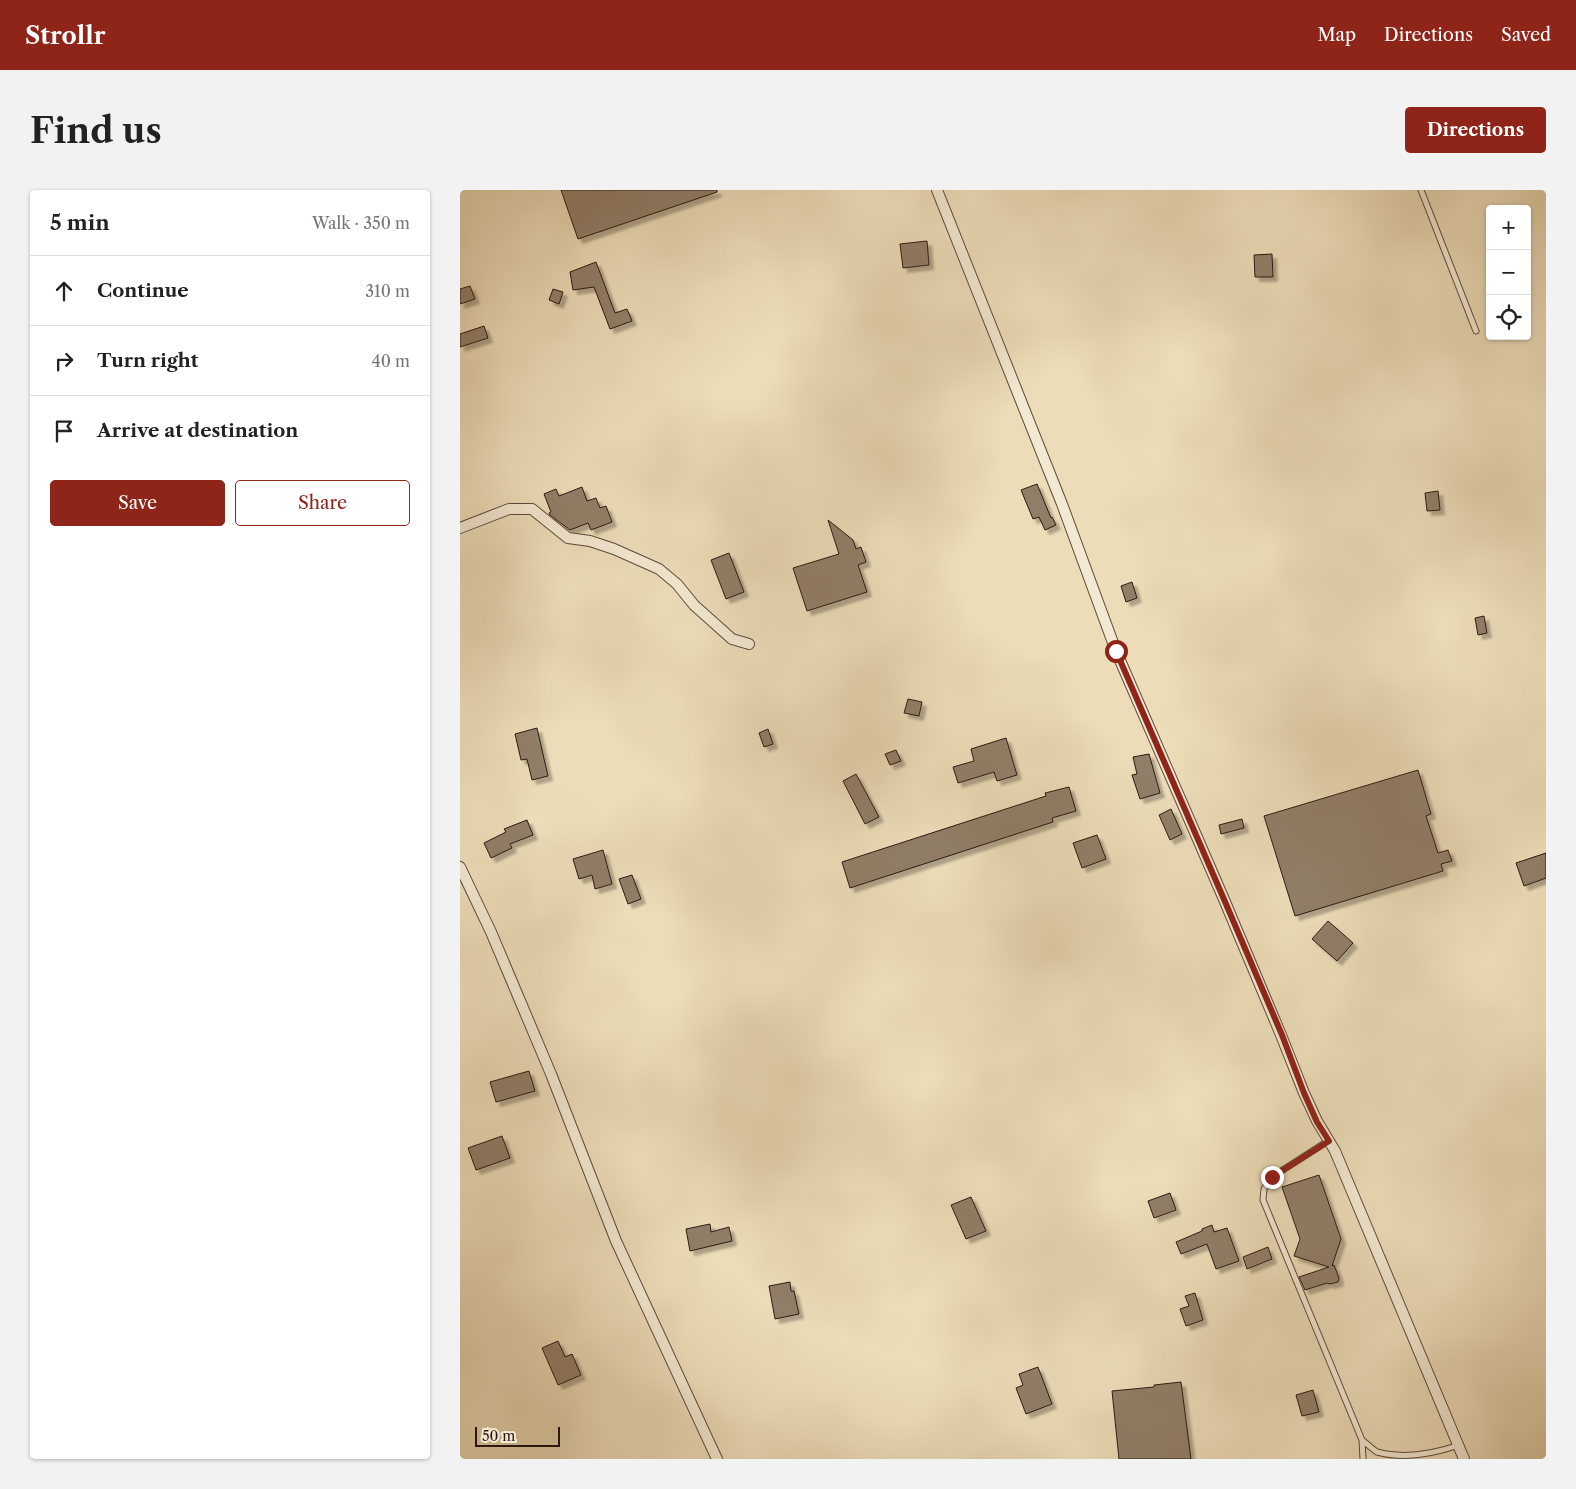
<!DOCTYPE html>
<meta charset="utf-8">
<style>
body{margin:0;font-family:"Libre Caslon Text",serif;background:#f2f2f2;color:#222}
.controls{position:absolute;right:15px;top:15px;display:grid;overflow:hidden;border-radius:5px;box-shadow:0 1px 4px #0004}
.controls button{width:45px;height:45px;display:grid;place-items:center;padding:0;border:0;border-bottom:1px solid #e0e0e0;background:#fff;color:#222;font:25px sans-serif}
.scale{position:absolute;left:15px;bottom:12px;width:85px;box-sizing:border-box;padding-left:5px;border:2px solid #2e1912;border-top:0;font-size:14px;line-height:18px;white-space:nowrap;color:#2e1912;-webkit-text-stroke:4px #f3e8d1;paint-order:stroke}
.stop{position:absolute;width:15px;height:15px;margin:-11px;border:4px solid #8f2418;border-radius:50%;background:#fff}
.stop.end{background:#8f2418;border-color:#fff;box-shadow:0 1px 5px #0008}
.list{margin:0;padding:0;list-style:none}
h2{display:flex;justify-content:space-between;align-items:center;height:65px;margin:0;padding:0 20px;font-size:21px}
h2 small{font-size:16px;font-weight:400;color:#767676}
.list li{display:grid;grid-template-columns:32px 1fr auto;gap:15px;align-items:center;box-sizing:border-box;height:70px;padding:0 20px;border-top:1px solid #e0e0e0}
.list b{display:block;font-size:19px;white-space:nowrap}
.list em{font-size:16px;font-style:normal;color:#767676}
.actions{display:flex;gap:10px;padding:15px 20px}
.actions a{flex:1;padding:11px 0;border:1px solid #8f2418;border-radius:5px;text-align:center;font-size:18px;color:#8f2418}
.actions .main{background:#8f2418;color:#fff}
.icon{flex:none;width:28px;height:28px;fill:none;stroke:currentColor;stroke-width:2;stroke-linecap:round;stroke-linejoin:round}
.map{position:relative;flex:none;width:1086px;height:1269px;overflow:hidden;border-radius:5px}
header{display:flex;align-items:center;gap:30px;box-sizing:border-box;height:70px;padding:0 25px;background:#8f2418;color:#fff}
header strong{font-size:24px}
nav{display:flex;gap:28px;margin-inline-start:auto;font-size:18px}
.intro{display:flex;align-items:center;justify-content:space-between;box-sizing:border-box;height:120px;padding:0 30px}
h1{margin:0;font-size:35px}
.button{padding:12px 22px;border-radius:5px;background:#8f2418;color:#fff;font-size:18px;font-weight:700}
main{display:flex;gap:30px;padding:0 30px}
aside{flex:1;background:#fff;border-radius:5px;box-shadow:0 1px 4px #0004}
.map>svg:first-child{display:block}
</style>
<header>
<strong>Strollr</strong>
<nav><a>Map</a><a>Directions</a><a>Saved</a></nav>
</header>
<div class="intro"><h1>Find us</h1><a class="button">Directions</a></div>
<main>
<aside>
<h2>5 min<small>Walk · 350 m</small></h2>
<ul class="list">
<li><svg class="icon" aria-label="ahead" viewBox="0 0 24 24"><path d="M12 20V5M6 11l6-6 6 6"/></svg><div><b>Continue</b></div><em>310 m</em></li>
<li><svg class="icon" aria-label="right" viewBox="0 0 24 24"><path d="M7 20v-9h11M14 6l5 5-5 5"/></svg><div><b>Turn right</b></div><em>40 m</em></li>
<li><svg class="icon" aria-label="arrive" viewBox="0 0 24 24"><path d="M6 21V4h12l-3 4 3 4H6"/></svg><div><b>Arrive at destination</b></div></li>
</ul>
<div class="actions"><a class="main">Save</a><a>Share</a></div>
</aside>
<div class="map">
<svg width="1086" height="1269" viewBox="0 0 1086 1269">
<defs>
<filter id="shadow"><feDropShadow dx="4.5" dy="4.5" stdDeviation="1" flood-color="#0004"/></filter>
</defs>
<rect width="100%" height="100%" fill="#ecdcb8"/>
<filter id="stains"><feTurbulence type="fractalNoise" baseFrequency=".004" numOctaves="4"/><feColorMatrix values="0 0 0 0 .2 0 0 0 0 .09 0 0 0 0 .02 0 0 0 .5 -.17"/></filter>
<radialGradient id="worn" r=".72"><stop offset=".6" stop-color="#630" stop-opacity="0"/><stop offset="1" stop-color="#630" stop-opacity=".3"/></radialGradient>
<path fill="#917e68" stroke="#2e1912" filter="url(#shadow)" d="M101 0H257V2L118 49Z
M467 51 469 75 443 78 440 54Z
M812 64 813 87H795L794 65Z
M136 72 155 123 167 119 172 131 150 139 134 97 113 100 110 82Z
M10 96 15 109 0 114V99Z
M93 99 103 102 99 114 89 110Z
M24 136 28 148 0 157V144Z
M577 294 591 328 592 327 596 335 585 340 579 327 573 329 561 300Z
M122 297 127 311 136 308 140 318 146 316 152 332 131 340 128 333 110 340 90 325 89 323 91 322 84 304 96 299 99 306Z
M978 301 980 320 967 321 965 303Z
M368 330 393 350 396 359 401 357 406 372 398 375 407 402 347 421 333 378 379 364Z
M269 363 284 402 266 409 251 370Z
M672 392 677 408 666 412 661 396Z
M1024 426 1027 443 1018 445 1015 428Z
M448 509 462 512 459 526 444 523Z
M77 538 88 586 72 590 67 569 61 570 55 544Z
M308 539 313 554 304 557 299 543Z
M546 548 557 585 537 591 534 582 498 593 493 577 514 571 511 559Z
M436 560 441 571 430 575 425 564Z
M689 564 700 603 680 609 672 585 677 584 673 567Z
M958 580 971 624 966 626 978 663 988 660 992 671 981 674 983 681 835 726 804 626Z
M396 584 419 627 405 634 383 591Z
M609 597 616 621 592 628 593 632 390 698 382 672 586 606 585 603Z
M711 619 722 644 710 650 699 625Z
M782 629 784 638 761 644 759 635Z
M67 630 73 645 50 654 52 658 31 668 24 653 46 642 44 639Z
M637 645 646 669 622 678 613 653Z
M143 660 152 694 135 699 132 685 119 689 113 669Z
M1086 663V688L1064 696 1056 673Z
M172 685 181 709 168 714 159 689Z
M868 731 893 753 877 771 852 749Z
M69 881 75 901 36 912 30 892Z
M42 946 50 968 16 980 8 958Z
M859 985 881 1049 872 1076 874 1075 879 1088 878 1092 870 1094 867 1093 845 1100 839 1087 869 1077 834 1066 840 1049 822 997Z
M710 1003 716 1020 694 1028 688 1011Z
M511 1007 526 1041 506 1049 491 1015Z
M250 1034 251 1042 269 1037 272 1051 230 1061 226 1039Z
M752 1035 754 1042 767 1038 779 1071 756 1079 747 1054 721 1064 716 1052 742 1041V1039Z
M808 1057 812 1069 787 1079 783 1067Z
M330 1092 331 1101H334L339 1124 315 1129 309 1096Z
M735 1103 743 1130 726 1136 720 1119 729 1116 725 1106Z
M98 1151 105 1167 112 1164 121 1185 98 1195 82 1158Z
M578 1177 592 1214 566 1224 556 1198 563 1195 559 1184Z
M721 1192 731 1269H659L652 1201 694 1197V1195Z
M853 1200 859 1222 842 1226 836 1205Z"/>
<g fill="none" stroke-linecap="round" stroke-linejoin="round">
<g stroke="#5e4a3c" stroke-width="7">
<path id="service" d="M961 0 1016 141
M868 951 812 987 804 999 803 1010 902 1250 903 1269
M902 1250C907 1254 912 1259 917 1262 943 1269 973 1264 999 1255"/>
</g>
<g stroke="#5e4a3c" stroke-width="12">
<path id="minor" d="M477 0 602 314 656 461 763 707 821 845 844 903 857 931 875 961 1004 1269
M0 338 49 319H72L108 348 130 351 154 359 199 379 217 394 234 415 272 449 289 454
M0 677 31 742 91 884 156 1051 257 1269"/>
</g>
<use href="#service" stroke="#f3e8d1" stroke-width="5"/>
<use href="#minor" stroke="#f3e8d1" stroke-width="10"/>
</g>
<g fill="none" stroke-linecap="round" stroke-linejoin="round">
<path stroke="#8f2418" stroke-width="6" d="M656 461 763 707 822 845 844 903 857 932 869 951 812 987"/>
</g>
<rect width="100%" height="100%" filter="url(#stains)"/>
<rect width="100%" height="100%" fill="url(#worn)"/>
</svg>
<div class="controls">
<button>+</button>
<button>−</button>
<button><svg class="icon" aria-label="locate" viewBox="0 0 24 24"><circle cx="12" cy="12" r="6"/><path d="M12 2v4M12 18v4M2 12h4M18 12h4"/></svg></button>
</div>
<div class="scale">50 m</div>
<div class="stop" style="left:656px;top:461px"></div>
<div class="stop end" style="left:812px;top:987px"></div>
</div>
</main>
